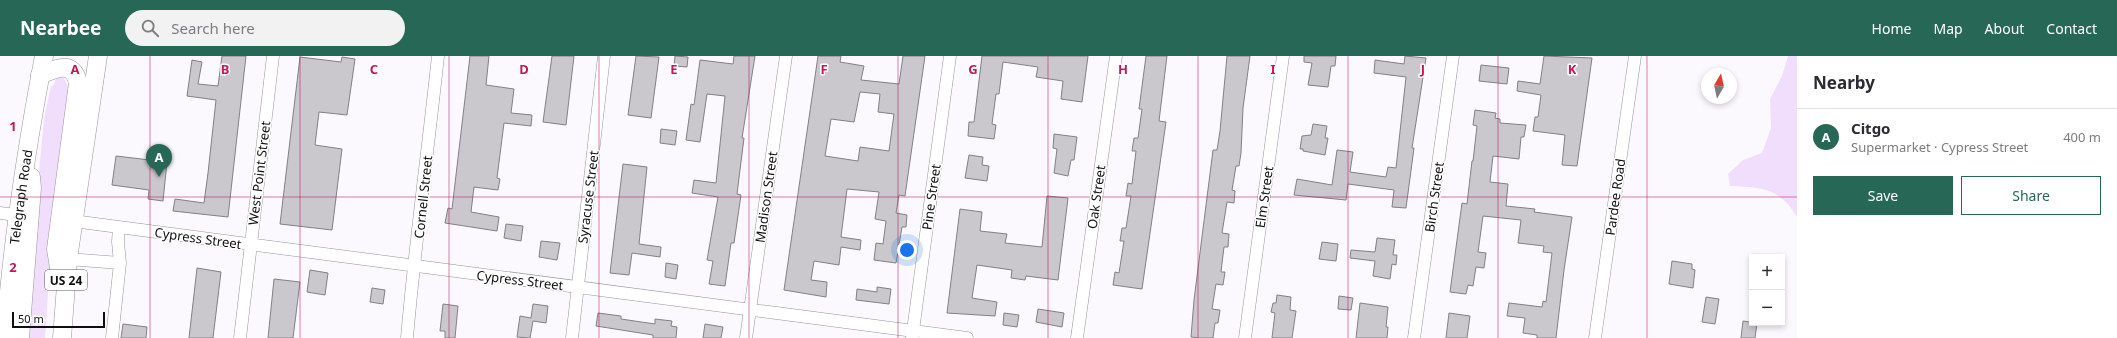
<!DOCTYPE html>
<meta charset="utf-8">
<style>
body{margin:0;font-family:"Noto Sans",sans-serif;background:#f2f2f3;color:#2b2b33}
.controls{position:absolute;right:12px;bottom:12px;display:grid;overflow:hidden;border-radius:0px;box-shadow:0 2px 6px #0003}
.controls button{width:36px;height:36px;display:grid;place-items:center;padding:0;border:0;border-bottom:1px solid #e1e1e2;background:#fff;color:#2b2b33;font:20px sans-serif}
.compass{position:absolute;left:1701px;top:12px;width:36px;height:36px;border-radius:50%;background:#fff;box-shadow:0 2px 6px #0003;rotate:9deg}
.scale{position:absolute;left:12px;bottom:10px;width:93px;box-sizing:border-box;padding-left:4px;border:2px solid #0f0e10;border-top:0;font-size:11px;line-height:14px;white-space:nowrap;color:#0f0e10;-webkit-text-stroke:3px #fff;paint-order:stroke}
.you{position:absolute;left:907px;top:194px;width:14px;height:14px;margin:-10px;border:3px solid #fff;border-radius:50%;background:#1a73e8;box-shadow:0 0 0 6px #1a73e833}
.badge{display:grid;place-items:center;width:26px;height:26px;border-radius:50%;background:#276755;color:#fff;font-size:13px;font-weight:700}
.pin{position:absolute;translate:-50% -33px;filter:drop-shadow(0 1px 2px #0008)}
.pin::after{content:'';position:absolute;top:21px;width:14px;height:12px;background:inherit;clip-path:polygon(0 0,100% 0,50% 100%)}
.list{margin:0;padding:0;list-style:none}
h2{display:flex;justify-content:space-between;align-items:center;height:52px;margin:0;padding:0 16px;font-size:17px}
h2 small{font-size:13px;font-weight:400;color:#7c7c81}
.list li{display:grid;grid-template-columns:26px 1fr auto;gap:12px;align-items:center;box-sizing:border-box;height:56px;padding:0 16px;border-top:1px solid #e1e1e2}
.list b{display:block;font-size:15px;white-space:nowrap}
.list p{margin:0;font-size:13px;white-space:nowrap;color:#7c7c81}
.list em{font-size:13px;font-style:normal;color:#7c7c81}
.actions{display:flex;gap:8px;padding:12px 16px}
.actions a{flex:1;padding:9px 0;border:1px solid #276755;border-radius:0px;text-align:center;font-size:14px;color:#276755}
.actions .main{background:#276755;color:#fff}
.icon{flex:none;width:22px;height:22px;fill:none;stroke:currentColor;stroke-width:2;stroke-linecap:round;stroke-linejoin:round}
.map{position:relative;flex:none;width:1797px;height:282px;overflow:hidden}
header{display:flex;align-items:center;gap:24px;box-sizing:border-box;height:56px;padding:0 20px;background:#276755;color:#fff}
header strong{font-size:19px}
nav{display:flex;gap:22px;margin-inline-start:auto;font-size:14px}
.search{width:280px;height:36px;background:#f2f2f3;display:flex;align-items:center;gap:10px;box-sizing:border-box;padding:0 14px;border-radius:22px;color:#7c7c81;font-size:15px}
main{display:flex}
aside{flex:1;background:#fff}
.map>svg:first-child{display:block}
</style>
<header>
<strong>Nearbee</strong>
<div class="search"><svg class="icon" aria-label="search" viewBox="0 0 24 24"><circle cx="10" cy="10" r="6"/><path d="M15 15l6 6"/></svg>Search here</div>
<nav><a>Home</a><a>Map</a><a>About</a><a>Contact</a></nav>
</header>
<main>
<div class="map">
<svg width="1797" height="282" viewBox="0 0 1797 282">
<rect width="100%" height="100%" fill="#fcf9fe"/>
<path fill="#f0defc" d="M1788 0H1797V161C1780 132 1761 131 1730 130L1728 118 1743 104 1762 97 1771 72 1770 43 1782 20Z
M60 21 64 22 68 31 52 178 45 282H23L44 63 51 30H53L56 23Z"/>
<path fill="#cac7cd" stroke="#838085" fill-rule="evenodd" d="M222 0H246L228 161 173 155 175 143 204 147 208 117 216 44 187 40 192 4 202 6 198 28 218 30Z
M470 0H489L486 29 514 33 511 57 532 59 531 70 504 67 497 122 500 123 498 134 474 131 471 156 499 161 497 175 445 167 448 152 452 153Z
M552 0H574L566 69 543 66Z
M636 0 659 1 651 62 628 59Z
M675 0 688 1 687 11 674 10Z
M734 0H755L742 82H744L737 138 741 139 734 187H731L725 230 709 228 713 205 707 204 718 141 692 137 694 124 716 127 725 40 707 38 700 86 686 84 691 48 694 49 700 4 733 8Z
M818 0H841L840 6 864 10 861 24 899 28 903 0H925L905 140 899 139 896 157 907 159 906 171H902L896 207 874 204 876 187 883 188 886 165 875 163 879 136 847 133 841 181 861 184 860 194 841 191 839 209 814 205 811 224 827 226 826 241 784 234ZM860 36 880 38 878 56 894 58 889 95 860 91 858 105 825 100 831 63 854 66Z
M982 0H1088L1082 46 1061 43 1063 25 1036 21 1038 11 1003 6 999 38H996L992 68 996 69 994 83 968 80 969 66H974Z
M1146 0H1167L1159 65 1166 66 1142 233 1113 229 1115 216 1119 217 1124 185H1120L1122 172H1126L1131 140H1126L1128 127 1132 128 1136 95H1132L1134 82H1138L1142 53H1139Z
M1227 0H1250L1243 52 1241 97 1239 110H1236L1232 134 1235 135 1234 147 1227 146 1222 177 1229 178 1228 191H1224L1221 216H1225L1223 229 1216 228 1212 253 1220 254 1218 267H1215L1213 282H1200L1191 281 1194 244 1213 94H1217L1220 75Z
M1304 0H1336L1335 10H1331L1328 31 1308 29 1312 7 1304 6Z
M1405 0 1426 2 1412 92H1414L1406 152 1392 151 1394 134 1348 128 1346 144 1294 139 1297 123 1332 129 1337 94 1353 96 1350 116 1386 121 1388 111 1396 112 1406 21 1374 17 1375 4 1404 8Z
M1544 0 1592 2 1577 110 1562 109 1565 79 1533 75 1535 61H1538L1541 39 1517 35 1518 25 1540 28Z
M300 1 341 6 342 1 355 3 347 59 319 56 315 89 342 93 332 174 280 168Z
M1481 9 1509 12 1507 28 1479 25Z
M1475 54 1496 57 1495 62 1500 63V67L1526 69 1524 81H1521L1519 103 1493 100 1490 126 1508 128 1506 150 1535 153 1534 156 1572 161 1564 214 1556 282H1537V279L1523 277 1525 262 1507 260 1509 247 1542 251 1543 245 1546 246 1552 197 1543 196 1544 190 1518 187 1521 164 1483 160 1478 196 1486 197 1484 212 1476 211 1473 230 1468 229 1466 238 1450 236 1462 147 1467 148 1472 105H1473L1477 70 1473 69Z
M1313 68 1327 70 1325 82H1328L1325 99 1303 95V93H1300L1302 80 1311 79Z
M661 73 677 75 675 89 660 87Z
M1054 78 1077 81 1074 104H1071L1068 120 1054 117 1057 93 1053 92Z
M969 99 983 101 982 109 989 110 987 125 965 122Z
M116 100 167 106 163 145 148 143 149 134 112 129Z
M623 108 647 111 639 188 661 191 660 201 632 197 629 219 610 217Z
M1047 140 1068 142 1058 224 1026 220 1025 224 1011 222 1012 214 977 209 972 242 997 246 995 260 947 257 960 153 982 156 980 175 1007 178 1005 187 1042 191Z
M506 168 523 170 521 185 504 182Z
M1377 182 1395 184 1393 199H1397L1396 209 1392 208 1390 223 1373 220 1375 205 1350 202 1351 194 1375 196Z
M541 185 560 187 557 204 539 201Z
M1322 186 1338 188 1336 205 1319 203Z
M1672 205 1692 208V213L1695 214 1693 232 1669 228Z
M666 207 678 209 676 223 665 221Z
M197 212 221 216 213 282H189Z
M310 214 328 217 325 239 307 236Z
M274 223 300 226 293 282H268Z
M877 231 891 233 889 248 856 244 857 233 877 236Z
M372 232 385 234 383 248 370 246Z
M1277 239 1291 241 1290 254 1296 255 1292 282H1272L1275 257 1271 256 1273 247H1276Z
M1339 240 1353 242 1351 254 1338 253Z
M1706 241 1719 243 1715 268 1702 266Z
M1360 247 1388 251 1386 271H1388L1387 282H1356Z
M443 248 458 250 455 282H445V275H440Z
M533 248 548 250 546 267 533 265 530 282 517 281 520 260 531 262Z
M1038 253 1064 257 1062 271 1036 266Z
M598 257 621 260V263L655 268V263L672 265 671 270 677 271 676 282H653V279L596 270Z
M1004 257 1019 259 1017 271 1003 269Z
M1449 257 1470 260 1467 282H1446Z
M1743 265 1757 267 1755 282H1741Z
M123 268 147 271 146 282H121Z
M705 268 723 271 721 282H703Z"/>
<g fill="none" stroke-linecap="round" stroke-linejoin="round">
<g stroke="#979499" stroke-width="13">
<path id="minor" d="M0 157 16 159
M73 165 967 282
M68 203 120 207
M112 282 120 207 118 186 119 171
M240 282 273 0
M407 282C415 188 428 94 438 0
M572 282 604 0
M746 282 786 0
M912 282 950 0
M1077 282 1116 0
M1245 282 1283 0
M1414 282 1453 0
M1595 282 1635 0"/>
</g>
<g stroke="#979499" stroke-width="19">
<g id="highway">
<path d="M40 19C57 12 73 4 78 27L56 193 60 218"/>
<path id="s1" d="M5 282C12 187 26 94 44 0"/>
<path d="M20 282 32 132 31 121"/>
<path d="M62 282 68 203 98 0"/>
</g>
</g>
<use href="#minor" stroke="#fff" stroke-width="12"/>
<use href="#highway" stroke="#fff" stroke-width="18"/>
</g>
<path fill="none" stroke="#c2185b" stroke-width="1" stroke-opacity="0.55" d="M150 0V282M300 0V282M449 0V282M599 0V282M749 0V282M898 0V282M1048 0V282M1198 0V282M1348 0V282M1498 0V282M1647 0V282M0 141H1797"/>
<g text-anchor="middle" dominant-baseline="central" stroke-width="3" stroke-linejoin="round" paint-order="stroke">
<rect fill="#fff" stroke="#575658" stroke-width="1" x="45" y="214" width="42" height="20" rx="3"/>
<g font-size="12" font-weight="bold" fill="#0f0e10">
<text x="66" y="224">US 24</text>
</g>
<g font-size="13" fill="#0f0e10" stroke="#fff">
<text transform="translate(259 117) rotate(-83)">West Point Street</text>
<text stroke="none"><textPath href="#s1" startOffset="142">Telegraph Road</textPath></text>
<text transform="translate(423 141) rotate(-84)">Cornell Street</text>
<text transform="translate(588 141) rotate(-83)">Syracuse Street</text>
<text transform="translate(766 141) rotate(-82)">Madison Street</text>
<text transform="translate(931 141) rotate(-82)">Pine Street</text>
<text transform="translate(1096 141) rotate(-82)">Oak Street</text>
<text transform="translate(1264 141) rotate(-82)">Elm Street</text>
<text transform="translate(1434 141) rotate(-82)">Birch Street</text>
<text transform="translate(1615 141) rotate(-82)">Pardee Road</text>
<text transform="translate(198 182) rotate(8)">Cypress Street</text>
<text transform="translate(520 224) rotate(7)">Cypress Street</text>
</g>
</g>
<g font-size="13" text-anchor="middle" font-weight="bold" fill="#c2185b" stroke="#fff" stroke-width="3" stroke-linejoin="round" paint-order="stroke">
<text x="75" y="18">A</text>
<text x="225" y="18">B</text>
<text x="374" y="18">C</text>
<text x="524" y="18">D</text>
<text x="674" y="18">E</text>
<text x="824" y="18">F</text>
<text x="973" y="18">G</text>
<text x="1123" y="18">H</text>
<text x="1273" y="18">I</text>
<text x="1423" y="18">J</text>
<text x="1572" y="18">K</text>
<text x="13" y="75">1</text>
<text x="13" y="216">2</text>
</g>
</svg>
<div class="controls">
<button>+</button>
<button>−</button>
</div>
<svg class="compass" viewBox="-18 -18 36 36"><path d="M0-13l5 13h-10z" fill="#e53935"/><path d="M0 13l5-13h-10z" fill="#7c7c81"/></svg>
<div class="scale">50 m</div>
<div class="you"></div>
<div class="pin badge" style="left:159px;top:121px">A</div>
</div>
<aside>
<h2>Nearby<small></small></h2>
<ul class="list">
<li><span class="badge">A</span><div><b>Citgo</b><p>Supermarket · Cypress Street</p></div><em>400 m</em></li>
</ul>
<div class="actions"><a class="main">Save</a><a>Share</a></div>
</aside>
</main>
